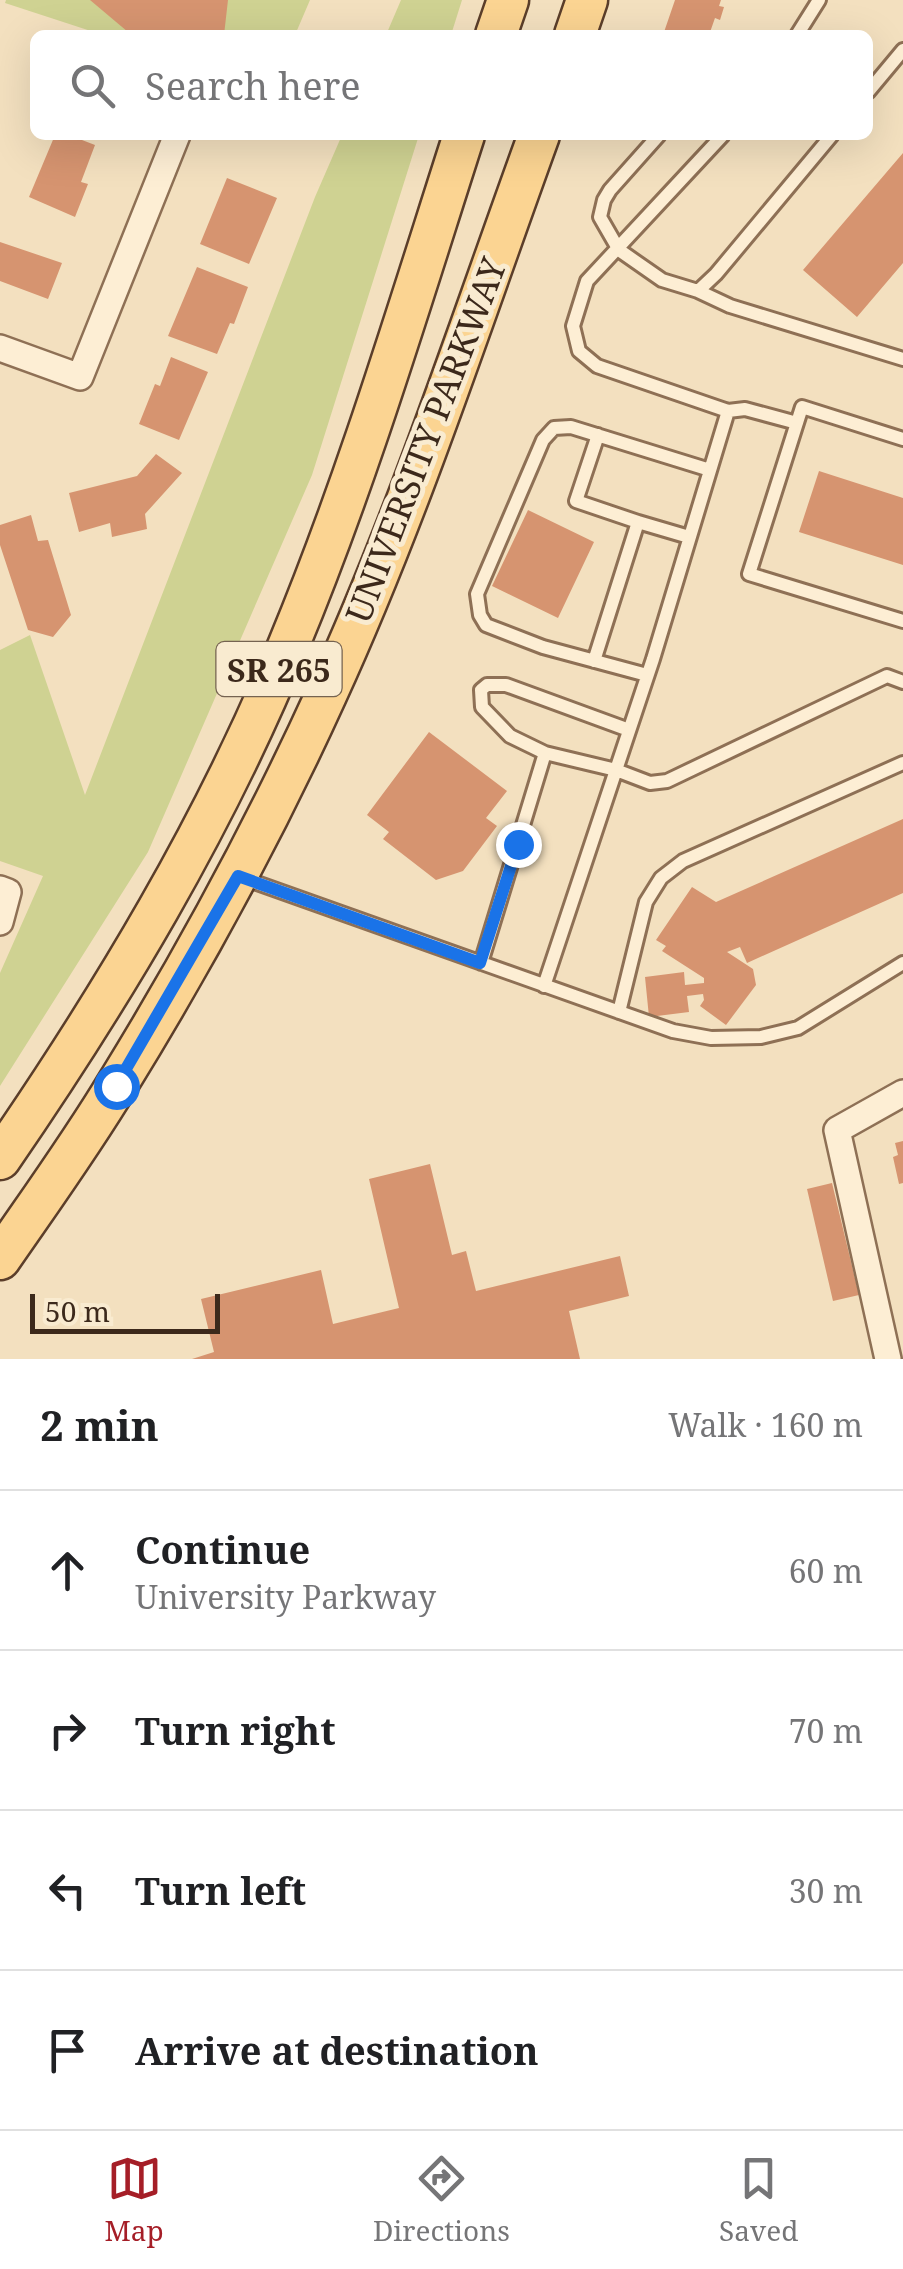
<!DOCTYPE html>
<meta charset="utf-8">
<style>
body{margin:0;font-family:"Noto Serif",serif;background:#f2f2f2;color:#202124}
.scale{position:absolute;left:30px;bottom:25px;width:190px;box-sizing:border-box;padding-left:10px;border:5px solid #3c291b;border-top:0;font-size:28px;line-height:35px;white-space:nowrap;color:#3c291b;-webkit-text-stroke:8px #f9ebd0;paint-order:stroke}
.stop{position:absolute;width:30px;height:30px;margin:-22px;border:8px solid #1a73e8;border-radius:50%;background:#fff}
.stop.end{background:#1a73e8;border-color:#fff;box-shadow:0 2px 10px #0008}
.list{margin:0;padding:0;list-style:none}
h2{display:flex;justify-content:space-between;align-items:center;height:130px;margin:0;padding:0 40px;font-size:42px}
h2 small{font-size:32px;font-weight:400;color:#757577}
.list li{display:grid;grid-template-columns:65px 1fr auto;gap:30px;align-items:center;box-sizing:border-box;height:160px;padding:0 40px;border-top:2px solid #e0e0e0}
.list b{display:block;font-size:38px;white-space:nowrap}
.list p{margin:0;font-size:32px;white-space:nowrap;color:#757577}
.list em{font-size:32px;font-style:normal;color:#757577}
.icon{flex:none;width:55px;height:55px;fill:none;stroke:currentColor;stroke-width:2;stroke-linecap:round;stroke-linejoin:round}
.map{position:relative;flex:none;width:903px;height:1359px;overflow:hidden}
.search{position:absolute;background:#fff;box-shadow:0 10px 40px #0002;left:30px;right:30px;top:30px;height:110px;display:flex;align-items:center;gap:25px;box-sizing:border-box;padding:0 35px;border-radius:15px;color:#757577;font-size:38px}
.sheet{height:770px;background:#fff}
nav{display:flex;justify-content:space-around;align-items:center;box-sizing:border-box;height:140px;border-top:2px solid #e0e0e0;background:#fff;font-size:28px;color:#757577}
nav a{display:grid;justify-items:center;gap:5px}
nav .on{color:#a51e27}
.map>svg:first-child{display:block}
</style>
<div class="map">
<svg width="903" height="1359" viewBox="0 0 903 1359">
<rect width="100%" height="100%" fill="#f3e0bf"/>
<path fill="#cfd292" d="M6 0H310L295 35H103L5 3Z
M401 0H462L451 35H386Z
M342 135H419L312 475 148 852 0 1086V973L43 876 0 861V650L30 635 85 795 315 197Z"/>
<path fill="#d69470" d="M90 0H228L224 35H180V32H128Z
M675 0H721L719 6 724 7 720 20 715 18 709 35H663Z
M55 135H69L95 145 81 182 88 184 75 217 29 197Z
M903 153V263L857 317 803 270Z
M227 178 277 198 249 264 200 244Z
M0 242 62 263 48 299 0 281Z
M197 267 248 287 234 324 230 323 217 354 168 336Z
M171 357 208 372 179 440 139 424 155 384 160 386Z
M156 454 182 473 145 514 147 529 112 537 110 523 79 532 69 493 137 476Z
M819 471 903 498V565L799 532Z
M528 510 594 542 558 618 492 586Z
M31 515 38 541 48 540 71 615 53 637 28 630 0 545V525Z
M429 732 507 791 486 818 497 826 463 871 436 880 383 839 389 832 367 815Z
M903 819V893L747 963 740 947 727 952 753 969 756 985 726 1025 700 1006 704 1000 703 994 687 996 689 1012 649 1017 645 977 684 972 685 985 704 983V978L662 951 666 946 656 940 692 887 716 902Z
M903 1141V1183L899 1184 893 1157 898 1155 895 1143Z
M430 1164 452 1255 466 1251 476 1291 620 1256 629 1296 569 1311 580 1359H192L214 1352 201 1299 321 1270 333 1324 399 1308 369 1179Z
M832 1183 859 1295 833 1301 807 1189Z"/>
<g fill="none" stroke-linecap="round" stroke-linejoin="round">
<g stroke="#8e7055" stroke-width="18">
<path id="service" d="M797 35 819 0
M868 92 903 50
M659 135 610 190 604 200 600 217 619 250 662 280 698 291 716 274 832 135
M698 291 730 306 903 359
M728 411 745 409 797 423
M903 439 802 407 749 574 903 621
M638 522 689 537
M594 661 638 522 576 501 598 435
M647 675 543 647 486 625 480 615 477 594 543 440 554 428 571 427 710 470
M545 753 510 736 482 707 481 690 487 685H506L629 730
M240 877 673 1031 711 1038 761 1037 798 1028 903 963
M481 963 545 753 616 770 650 783 667 781 887 676 903 682
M544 986 653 659 728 411 597 366 579 351 573 326 587 281 723 135
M619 1012 646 902 661 878 683 861 903 763"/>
</g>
<g stroke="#8e7055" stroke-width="30">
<path id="minor" d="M0 348 80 377 177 135
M0 889 8 892 0 922
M888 1359 837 1130 903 1093"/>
</g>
<g stroke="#5b3e2a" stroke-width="45">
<path id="primary" d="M496 35 508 0
M575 35 587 0
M0 1159C112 996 214 827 289 644 358 478 409 306 464 135
M0 1259C40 1201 82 1143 118 1083 195 958 265 829 326 695 409 514 471 322 539 135"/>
</g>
<use href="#service" stroke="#fdeed4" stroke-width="12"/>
<use href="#minor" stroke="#fdeed4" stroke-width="25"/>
<use href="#primary" stroke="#fbd492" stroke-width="40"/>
</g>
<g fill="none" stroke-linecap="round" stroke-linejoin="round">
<path stroke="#1a73e8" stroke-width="12" d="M116 1086 238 876 480 963 518 844"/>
</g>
<g text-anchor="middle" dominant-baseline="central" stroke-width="10" stroke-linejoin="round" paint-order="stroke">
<rect fill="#f9ebd0" stroke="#756351" stroke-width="2.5" x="216.5" y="642" width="125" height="54" rx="8"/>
<g font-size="32" font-weight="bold" fill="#3c291b">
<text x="279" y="669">SR 265</text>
</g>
<g font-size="35" fill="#3c291b" stroke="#f9ebd0">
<text transform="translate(425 440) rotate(-69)">UNIVERSITY PARKWAY</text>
</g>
</g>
</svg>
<div class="scale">50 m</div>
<div class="stop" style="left:116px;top:1086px"></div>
<div class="stop end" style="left:518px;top:844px"></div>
<div class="search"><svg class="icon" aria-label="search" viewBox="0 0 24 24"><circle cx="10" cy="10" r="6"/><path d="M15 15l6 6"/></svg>Search here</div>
</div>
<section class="sheet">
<h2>2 min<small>Walk · 160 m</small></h2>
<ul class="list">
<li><svg class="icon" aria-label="ahead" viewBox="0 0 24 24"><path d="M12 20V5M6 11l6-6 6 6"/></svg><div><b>Continue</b><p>University Parkway</p></div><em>60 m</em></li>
<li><svg class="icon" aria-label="right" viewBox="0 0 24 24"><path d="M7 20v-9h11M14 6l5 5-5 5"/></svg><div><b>Turn right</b></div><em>70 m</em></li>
<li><svg class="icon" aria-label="left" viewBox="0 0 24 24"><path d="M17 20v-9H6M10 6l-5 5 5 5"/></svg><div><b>Turn left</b></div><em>30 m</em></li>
<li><svg class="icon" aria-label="arrive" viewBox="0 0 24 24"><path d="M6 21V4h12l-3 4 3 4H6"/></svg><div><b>Arrive at destination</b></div></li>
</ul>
</section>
<nav>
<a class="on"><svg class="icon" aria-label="map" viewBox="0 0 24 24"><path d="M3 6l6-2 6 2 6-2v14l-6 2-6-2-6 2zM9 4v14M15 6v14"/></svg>Map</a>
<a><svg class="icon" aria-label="directions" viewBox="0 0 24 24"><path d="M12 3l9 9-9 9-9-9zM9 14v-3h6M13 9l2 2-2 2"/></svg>Directions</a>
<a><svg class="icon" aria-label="saved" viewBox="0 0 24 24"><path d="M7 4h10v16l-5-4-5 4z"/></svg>Saved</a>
</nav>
